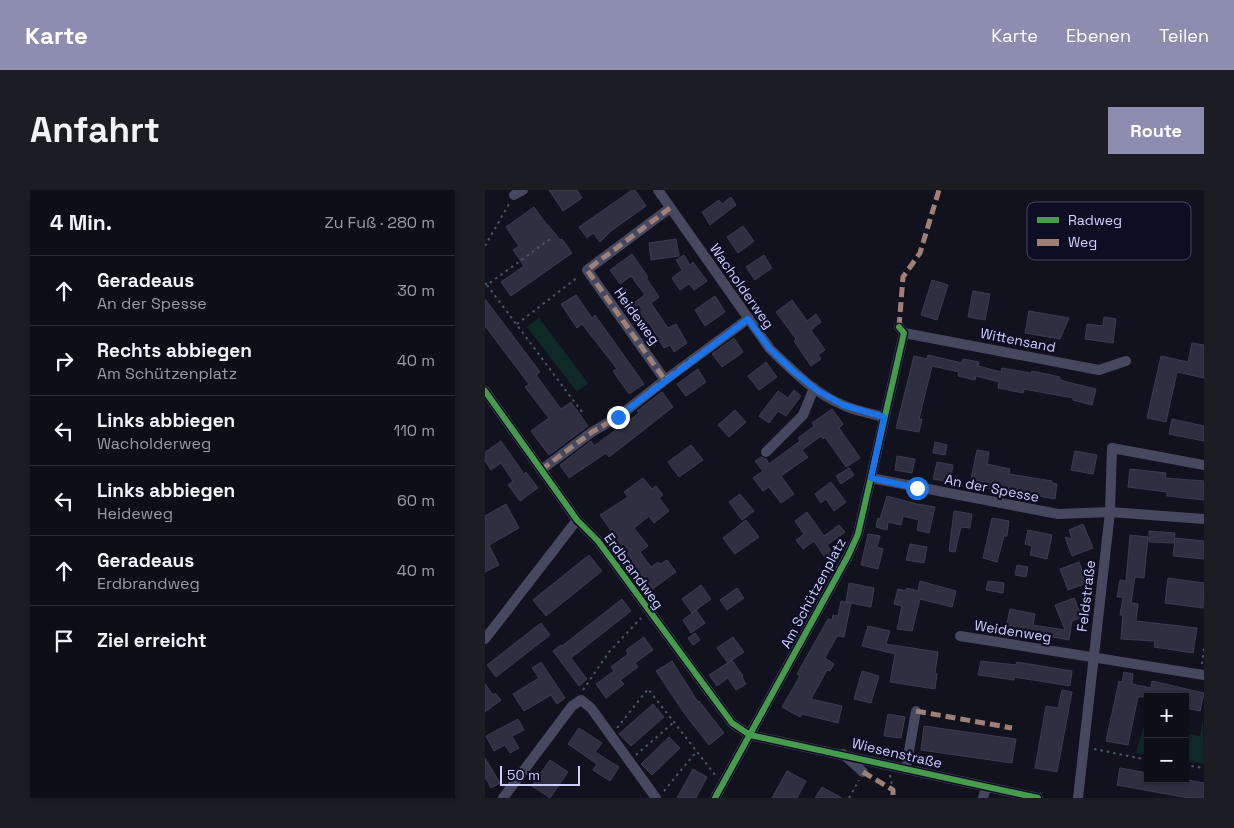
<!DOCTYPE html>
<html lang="de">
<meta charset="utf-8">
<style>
body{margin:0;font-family:"Space Grotesk",sans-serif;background:#1c1c23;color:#f1f3f6}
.controls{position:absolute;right:15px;bottom:15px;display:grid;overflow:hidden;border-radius:0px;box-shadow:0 1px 4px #0004}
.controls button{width:45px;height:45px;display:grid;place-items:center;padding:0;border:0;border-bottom:1px solid #2e2e35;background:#0e0e16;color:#f1f3f6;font:25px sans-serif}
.scale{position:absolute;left:15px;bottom:12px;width:80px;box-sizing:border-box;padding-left:5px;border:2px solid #cecfff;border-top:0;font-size:14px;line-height:18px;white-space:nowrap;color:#cecfff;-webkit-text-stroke:4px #0d0d23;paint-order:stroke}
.stop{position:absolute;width:15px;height:15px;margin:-11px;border:4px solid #1a73e8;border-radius:50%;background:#fff}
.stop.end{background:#1a73e8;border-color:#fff;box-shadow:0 1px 5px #0008}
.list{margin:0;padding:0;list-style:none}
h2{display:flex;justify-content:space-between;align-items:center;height:65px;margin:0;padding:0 20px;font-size:21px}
h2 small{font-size:16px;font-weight:400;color:#9b9ca1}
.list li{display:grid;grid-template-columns:32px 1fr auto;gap:15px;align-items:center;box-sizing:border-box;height:70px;padding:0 20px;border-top:1px solid #2e2e35}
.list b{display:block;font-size:19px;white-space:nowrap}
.list p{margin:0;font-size:16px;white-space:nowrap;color:#9b9ca1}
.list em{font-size:16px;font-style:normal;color:#9b9ca1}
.icon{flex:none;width:28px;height:28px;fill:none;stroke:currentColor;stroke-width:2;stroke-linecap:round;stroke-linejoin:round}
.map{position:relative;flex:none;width:719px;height:608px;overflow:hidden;border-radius:0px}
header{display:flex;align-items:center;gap:30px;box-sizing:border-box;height:70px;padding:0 25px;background:#8c8db0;color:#fff}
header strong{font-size:24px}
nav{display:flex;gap:28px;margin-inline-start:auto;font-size:18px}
.intro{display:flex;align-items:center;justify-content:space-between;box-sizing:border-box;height:120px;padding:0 30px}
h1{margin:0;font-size:35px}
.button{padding:12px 22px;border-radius:0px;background:#8c8db0;color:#fff;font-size:18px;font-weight:700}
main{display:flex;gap:30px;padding:0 30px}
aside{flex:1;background:#0e0e16;border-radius:0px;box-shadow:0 1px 4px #0004}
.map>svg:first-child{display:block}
</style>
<header>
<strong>Karte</strong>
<nav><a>Karte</a><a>Ebenen</a><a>Teilen</a></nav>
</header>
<div class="intro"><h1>Anfahrt</h1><a class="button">Route</a></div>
<main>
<aside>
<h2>4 Min.<small>Zu Fuß · 280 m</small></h2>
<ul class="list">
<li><svg class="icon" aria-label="ahead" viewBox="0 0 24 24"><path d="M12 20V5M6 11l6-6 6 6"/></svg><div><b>Geradeaus</b><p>An der Spesse</p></div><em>30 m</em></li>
<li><svg class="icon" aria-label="right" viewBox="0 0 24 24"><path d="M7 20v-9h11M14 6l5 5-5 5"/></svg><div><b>Rechts abbiegen</b><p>Am Schützenplatz</p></div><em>40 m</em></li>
<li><svg class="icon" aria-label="left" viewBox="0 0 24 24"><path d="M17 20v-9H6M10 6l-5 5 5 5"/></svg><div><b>Links abbiegen</b><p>Wacholderweg</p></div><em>110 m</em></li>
<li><svg class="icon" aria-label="left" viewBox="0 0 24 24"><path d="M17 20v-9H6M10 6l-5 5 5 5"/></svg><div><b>Links abbiegen</b><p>Heideweg</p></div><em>60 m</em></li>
<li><svg class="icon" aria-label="ahead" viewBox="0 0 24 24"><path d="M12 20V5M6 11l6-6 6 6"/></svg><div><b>Geradeaus</b><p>Erdbrandweg</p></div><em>40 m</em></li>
<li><svg class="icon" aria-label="arrive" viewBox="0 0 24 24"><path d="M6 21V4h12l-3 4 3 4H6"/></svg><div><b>Ziel erreicht</b></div></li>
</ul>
</aside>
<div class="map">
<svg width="719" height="608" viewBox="0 0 719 608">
<rect width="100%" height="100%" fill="#12121e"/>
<path fill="#0f2927" d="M54 128 103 193 92 202 42 137Z
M718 529 719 574 700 571V543L715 546Z
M659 536H663V565L651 563Z"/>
<path fill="#302f40" stroke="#3c3b52" d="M64 0H92L97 8 78 21Z
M147 0H150L161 16 126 41 115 52 108 43 102 48 94 37Z
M246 7 251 15 225 35 217 22 234 10 237 14Z
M49 17 62 35H63L75 50 77 49 87 63 26 106 16 92 39 76 28 60 34 56 21 37Z
M258 36 269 51 253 63 242 47Z
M191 49 194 66 166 70 164 53Z
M147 64 163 87 161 88 174 107 166 113 183 138 191 134 202 153 189 162 185 155 179 158 164 133 161 135 147 114 160 105 146 86 135 94 125 80Z
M199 65 205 75 208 72 222 91 209 100 204 94 195 100 187 88 197 80 191 70Z
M279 65 287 78 270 90 261 77Z
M447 90 463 95 452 130 436 125Z
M488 101 505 104 500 130 483 127Z
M91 105 107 128 110 125 159 194 144 204 128 181 132 179 108 148 97 134 92 138 76 114Z
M230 106 240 122 220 136 210 120Z
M0 109 55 182 51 185 76 219 86 212 103 236 64 265 46 241 64 228 40 197 44 194 0 136Z
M307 110 322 131 331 124 336 132 326 140 340 160 333 165 336 169 326 176 309 151 311 149 291 122Z
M544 121 584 128 575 149 540 143Z
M619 127 631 129 628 153 600 149 602 134 618 136Z
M249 148 258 162 237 177 227 164Z
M707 153 719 155V188L692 182 681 232 662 228 676 166 703 172Z
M443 165 477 173 478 169 494 172 493 176 516 182 517 178 546 183 547 181 575 187 574 189 578 191 611 199 607 215 588 210V208L539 199 538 203 513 198 514 192 491 186 490 190 473 186 474 182 447 176 434 229H437L434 242 411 238 429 166 442 169Z
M281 172 292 187 274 200 263 186Z
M213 179 221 192 201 206 192 194Z
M309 200 316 206 301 226 293 221 284 233 274 226 293 201 303 208Z
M177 202 188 217 124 267 121 263 84 288 75 275 106 251 109 256 154 223 152 221Z
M347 219 358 234 354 238 375 268 361 277 340 247 338 249 336 246 317 260 323 267 296 286 309 304 296 313 284 297 278 301 268 288 278 281 270 271 276 267 281 269 284 274 315 251 313 248 329 236 327 233Z
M250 220 261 232 244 247 233 235Z
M687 229 719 236V251L684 244Z
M16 251 39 284 41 282 53 298 35 311 23 295 28 291 16 273 6 280 0 271V262Z
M450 252 462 255 460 265 448 263Z
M206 255 218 270 194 287 183 272Z
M492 260 504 262 502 274 525 279 524 284 567 291V293L572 294 570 309 520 300V302L485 294Z
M590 261 612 265 608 284 586 280Z
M412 266 430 269 427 283 410 280Z
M452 272 468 275 465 292 448 289Z
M364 278 369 285 356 294 351 286Z
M645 279 681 283 680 288 719 291V310L682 306V302L643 297Z
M158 288 167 299 171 296 178 305 174 308 184 321 169 333 164 326 149 338 163 356 155 362 166 377 173 372 175 374 182 370 191 382 166 400 150 377 151 376 115 325 143 307 139 302Z
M346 292 361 312 349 321 341 309 336 313 330 304Z
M255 304 269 321 257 330 244 312Z
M402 306 432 314 450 317 444 343 432 340 434 330 418 326 416 335 403 332 402 340 391 337 393 328 395 329Z
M21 314 34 338 4 355 14 375 0 382V326Z
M469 321 487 324 485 338 476 337 470 362 464 361Z
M322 322 339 346 354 335 360 342 342 355 350 367 343 372 329 351 318 359 311 350 319 344 310 331Z
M507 328 524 331 522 346H519L512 372 498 368Z
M261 330 274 347 250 364 238 348Z
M598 334 608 358 587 366 580 347 587 349 584 340Z
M543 340 567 345 562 369 545 365 547 356 540 354Z
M664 341 690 343 689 353 664 352Z
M383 344 395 346 392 357 398 359 393 379 376 375Z
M645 345 663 347 659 388 650 387 646 413 653 414 651 431 712 438 708 463 669 457 670 451 636 449 638 425H635L638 407H632L635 390 641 391Z
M690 348 719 351V369L688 366Z
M425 354 442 357 439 373 421 370Z
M104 365 117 381 61 426 48 410Z
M594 372 602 393 583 400 575 379Z
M532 375 543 377 541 387 530 385Z
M683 388 719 393 718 418 680 413Z
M435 391 471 401 467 417 435 409 427 441 412 439 417 416 409 414 413 399 421 401 422 398 433 401Z
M503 391 519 393 518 403 501 400Z
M364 393 389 398 386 417 361 412Z
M216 395 226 409 207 423 197 409Z
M252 398 259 408 242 420 235 410Z
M589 408 597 427 587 431 584 450 521 438 525 419 550 424 548 435 580 440 570 415Z
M137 409 146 421 86 468 102 489 94 496 68 461 76 455 77 456Z
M356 411 366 413 359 447 352 446 340 468 349 474 345 481 342 480 326 509 357 516 353 533 317 524 315 527 297 517 315 486 312 484 343 429 347 430 348 425 353 426Z
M211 420 220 433 206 443 198 430Z
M56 433 65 445 11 487 2 475Z
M383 436 405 441 401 454 453 462 450 483 452 484 450 499 405 492 410 464 377 456Z
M210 443 215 450 208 455 203 448Z
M159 447 168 460 150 473 153 477 135 490 139 494 121 508 111 494 129 481 126 477 143 464 141 460Z
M248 447 259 462 243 473 232 458Z
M247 470 258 486 257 487 261 494 251 500 243 488 232 496 224 485Z
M187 471 213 512 214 511 239 543 224 555 199 523 171 481Z
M496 471 531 475 532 472 587 481 585 496 529 487V490L493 485Z
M56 472 80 508 72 514 66 505 39 521 28 504 54 488 47 478Z
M377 481 394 486 386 513 369 509Z
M639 482 648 484 647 494 666 498 667 491 719 503 715 521 700 518V507H653L643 555 621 551 634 491 637 492Z
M0 494 8 505 10 503 16 510 0 522Z
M577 500 587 502 572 582 550 578 561 516 573 518Z
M168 514 179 527 146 556 134 544Z
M403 524 420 527 416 548 399 546Z
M33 529 39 540 27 546 34 558 25 563 20 555 9 561 1 546Z
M439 536 531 549 527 573 436 560Z
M94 538 117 553 110 562 134 577 125 591 108 580 112 574 83 554Z
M184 547 195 558 167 585 156 574Z
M0 568 15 593 6 598 0 587Z
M65 570 83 582 65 608 47 596Z
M635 578 663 583V589H697L719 593V608H703L632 595Z
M208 579 222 587 211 608H192Z
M302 581 321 591 312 608H287Z
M337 597 357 608H330Z"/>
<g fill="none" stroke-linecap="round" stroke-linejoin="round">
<path stroke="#465963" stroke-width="2" stroke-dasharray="2.5 4" stroke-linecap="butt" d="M0 56 24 14
M0 93 2 95 68 47
M2 95 97 222
M32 134 93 87
M717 474 719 458
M98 500 124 462 156 428
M132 538 163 499 231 586
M609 559 663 570
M151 565 189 532
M700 575 719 578
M405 585 408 600
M179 601 211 562
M364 608 374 590"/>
<path stroke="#46485f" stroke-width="10" d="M173 0 285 159C307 180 329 203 358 215 370 221 385 223 399 227
M29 5 38 0
M185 18 102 80 180 190 263 129
M419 143 614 180 641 171
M0 201 92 330 113 351 247 533 265 545 553 608
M281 262 318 225 329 198
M56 280 107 242 133 227 180 190
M386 288 573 324 625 322 719 329
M475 446 719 485
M0 449 92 330
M358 564 378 582
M421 578 431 521
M18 608 87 516 96 510 106 518 171 608
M230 608 363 366 373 344 419 143 414 137
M498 608 501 597
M593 608 625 322 627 258 719 275"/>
<path stroke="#9e8076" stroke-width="5" stroke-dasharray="10 5" stroke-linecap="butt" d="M185 18 102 80 180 190 263 129
M414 137 418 87 435 63 454 0
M56 280 107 242 133 227 180 190
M431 521 527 538
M378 582 408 600V608"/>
<g stroke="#0d0d23" stroke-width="9">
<path id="cycleway" d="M0 201 92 330 113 351 247 533 265 545 553 608
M230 608 363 366 373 344 419 143 414 137"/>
</g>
<use href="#cycleway" stroke="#469c4c" stroke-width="6"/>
</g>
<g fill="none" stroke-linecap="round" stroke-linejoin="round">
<path stroke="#1a73e8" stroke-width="6" d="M133 227 263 129 285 159 308 181 333 201 358 215 399 227 386 288 432 298"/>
</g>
<g text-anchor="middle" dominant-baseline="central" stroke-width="4.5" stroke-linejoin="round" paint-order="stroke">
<g font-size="14" fill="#cecfff" stroke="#0d0d23">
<text transform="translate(257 96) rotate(55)">Wacholderweg</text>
<text transform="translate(152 126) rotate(54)">Heideweg</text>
<text transform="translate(533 150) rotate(11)">Wittensand</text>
<text transform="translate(507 298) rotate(11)">An der Spesse</text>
<text transform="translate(149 381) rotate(54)">Erdbrandweg</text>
<text transform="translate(328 403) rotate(-62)">Am Schützenplatz</text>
<text transform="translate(601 406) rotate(-83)">Feldstraße</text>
<text transform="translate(528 441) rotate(9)">Weidenweg</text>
<text transform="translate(412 563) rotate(13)">Wiesenstraße</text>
</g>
</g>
<rect x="542" y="12" width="164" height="58" rx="8" fill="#0d0d23" stroke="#474765" stroke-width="1"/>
<rect x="552" y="27" width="22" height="6" fill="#469c4c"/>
<rect x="552" y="49" width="22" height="7" fill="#9e8076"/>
<g font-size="14" fill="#cecfff">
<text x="583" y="35">Radweg</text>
<text x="583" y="57">Weg</text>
</g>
</svg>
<div class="controls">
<button>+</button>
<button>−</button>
</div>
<div class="scale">50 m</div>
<div class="stop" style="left:432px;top:298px"></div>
<div class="stop end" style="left:133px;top:227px"></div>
</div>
</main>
